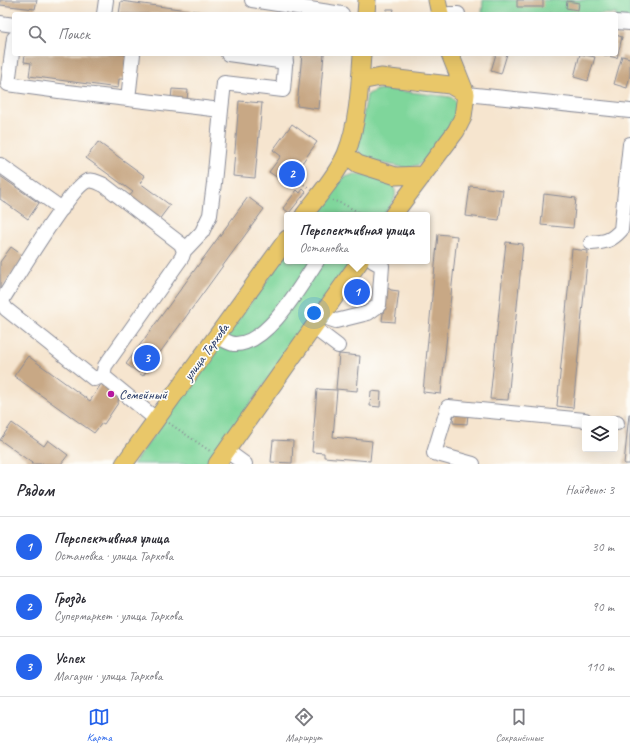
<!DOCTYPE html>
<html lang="ru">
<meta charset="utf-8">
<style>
body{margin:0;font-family:Caveat,sans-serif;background:#f7f7f7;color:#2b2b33}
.controls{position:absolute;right:12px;bottom:12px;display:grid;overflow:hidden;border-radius:4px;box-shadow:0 4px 16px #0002}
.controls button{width:36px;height:36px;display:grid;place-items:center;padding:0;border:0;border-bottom:1px solid #e1e1e2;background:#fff;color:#2b2b33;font:20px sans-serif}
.you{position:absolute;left:314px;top:313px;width:14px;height:14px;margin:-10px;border:3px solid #fff;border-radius:50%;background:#1a73e8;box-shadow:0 0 0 6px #1a73e833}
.badge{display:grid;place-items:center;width:26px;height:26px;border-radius:50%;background:#2563eb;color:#fff;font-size:13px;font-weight:700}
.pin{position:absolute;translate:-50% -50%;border:2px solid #fff;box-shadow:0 1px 4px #0006}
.popup{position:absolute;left:284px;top:212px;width:146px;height:52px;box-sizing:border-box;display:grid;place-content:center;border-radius:4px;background:#fff;filter:drop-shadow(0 1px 3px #0005);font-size:13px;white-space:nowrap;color:#7c7c81}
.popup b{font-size:15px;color:#2b2b33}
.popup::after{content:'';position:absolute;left:50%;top:100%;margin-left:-8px;border:8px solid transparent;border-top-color:#fff}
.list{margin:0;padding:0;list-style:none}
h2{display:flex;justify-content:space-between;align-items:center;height:52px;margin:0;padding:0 16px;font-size:17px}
h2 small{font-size:13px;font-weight:400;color:#7c7c81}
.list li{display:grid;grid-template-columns:26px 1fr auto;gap:12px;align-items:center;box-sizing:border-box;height:60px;padding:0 16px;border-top:1px solid #e1e1e2}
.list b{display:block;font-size:15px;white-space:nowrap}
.list p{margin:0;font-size:13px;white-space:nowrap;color:#7c7c81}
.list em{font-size:13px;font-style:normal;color:#7c7c81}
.icon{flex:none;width:22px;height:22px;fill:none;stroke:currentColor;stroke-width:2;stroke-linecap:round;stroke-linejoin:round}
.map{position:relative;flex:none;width:630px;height:464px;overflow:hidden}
.search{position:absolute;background:#fff;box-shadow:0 4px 16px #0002;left:12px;right:12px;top:12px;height:44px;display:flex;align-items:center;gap:10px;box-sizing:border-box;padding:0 14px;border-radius:4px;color:#7c7c81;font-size:15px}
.sheet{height:232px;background:#fff}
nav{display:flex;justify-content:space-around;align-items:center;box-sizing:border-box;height:56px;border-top:1px solid #e1e1e2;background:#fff;font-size:11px;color:#7c7c81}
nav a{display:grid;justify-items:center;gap:2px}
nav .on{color:#2563eb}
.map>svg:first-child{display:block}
</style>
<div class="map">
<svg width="630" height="464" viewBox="0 0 630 464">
<rect width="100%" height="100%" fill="#fdfcf7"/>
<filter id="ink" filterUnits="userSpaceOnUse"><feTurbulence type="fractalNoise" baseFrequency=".025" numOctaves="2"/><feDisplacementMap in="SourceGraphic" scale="8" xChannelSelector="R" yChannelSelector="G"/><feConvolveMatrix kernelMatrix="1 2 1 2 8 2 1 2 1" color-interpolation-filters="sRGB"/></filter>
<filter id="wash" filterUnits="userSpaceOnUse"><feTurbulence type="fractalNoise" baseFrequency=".012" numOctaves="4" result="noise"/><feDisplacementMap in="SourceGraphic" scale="16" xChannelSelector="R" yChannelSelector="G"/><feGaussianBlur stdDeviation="0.9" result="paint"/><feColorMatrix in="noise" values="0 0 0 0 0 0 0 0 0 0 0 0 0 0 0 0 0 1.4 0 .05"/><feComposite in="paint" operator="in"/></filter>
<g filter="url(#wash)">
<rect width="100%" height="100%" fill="#f6e5cf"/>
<path fill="#7fd69b" stroke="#4d827c" d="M483 0H630V26L616 25V14H482Z
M385 89 451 97 459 105 456 118 425 161 418 165 407 168 370 161 362 155 358 150V143L367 95 376 90Z
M354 174C366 175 400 178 395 197 393 203 387 209 383 215H315L343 178Z
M287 253V261H351L208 464H133Z"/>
<g id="blocks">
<path fill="#c8a885" d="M0 0H37L35 9 0 5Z
M517 0H543V7H517Z
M121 1 209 13V14H119Z
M567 1 579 3 578 10 566 8Z
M387 9H394L393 14H386Z
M616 35 622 37 617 58 604 55 616 54Z
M25 54H129L126 79H119L118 88 29 76 31 63 24 62Z
M302 54H324L319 109 297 106Z
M496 54H507L501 74 491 71Z
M580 54 595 57 588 81 574 77Z
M622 56 630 58V75L627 88 614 84Z
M172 89 188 90 187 100 171 99Z
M239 101 262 103 255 178 233 176Z
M292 124 317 142 287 184 269 172 281 156 273 150Z
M98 142 145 176 140 183 170 205 158 221 127 199 133 192 86 158Z
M0 176 39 203 28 219 0 199Z
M470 186 503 190 499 220 466 216Z
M303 189 306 192 289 213 283 208 297 190 300 193Z
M544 194 576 198 573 228 541 225Z
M248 197 264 209 143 376 126 364Z
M438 234 457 236 441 394 423 392Z
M506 242 523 244 508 400 490 399Z
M11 247 25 257 0 291V262Z
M572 249 588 251 573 408 557 406Z
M388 288 391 290 399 291 395 322 382 321 385 299 381 296Z
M339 354 360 356 357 391 336 389Z
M28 356 90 401 103 381 119 393 118 403 104 424 102 423 94 433 14 376Z
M317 389 337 390 333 437 372 441 370 461 324 457V453L312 452Z
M371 391 381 392 380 407 370 406Z
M454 413 468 414 467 424 453 423Z
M629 414H630V464H624Z
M12 423 44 446 48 440 68 455 61 464H31L32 463 0 440Z
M273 440 293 441 292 463 271 462Z"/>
</g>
</g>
<g filter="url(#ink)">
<use href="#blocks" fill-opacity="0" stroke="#888a96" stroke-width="1"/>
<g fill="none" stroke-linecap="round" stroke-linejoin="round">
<g stroke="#888a96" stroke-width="16">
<path id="minor" d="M252 0 342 14
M104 14 106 0
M449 14H458
M616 22 630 23
M0 23 14 25
M14 38 8 84 59 91 128 99 133 54
M228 54 286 62
M466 94 630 111
M128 99 221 110 214 183 210 215 202 232 184 251
M221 110 224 83 283 90 286 54
M0 165 62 209
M591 243C605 242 611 241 621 230L630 144
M321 316 336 321 368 313 379 305 382 266 373 261
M313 327 338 346
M217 336C222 339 228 343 234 344 267 346 301 285 317 261
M103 376 105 366 182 257 184 251 181 244 104 185C99 183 93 179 87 181 71 187 16 278 4 297L2 302 6 309 94 379 103 376 157 420
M615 423H617
M227 451 245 464
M473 464 434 453 448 407 585 420"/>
</g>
<g stroke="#888a96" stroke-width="19">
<path id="major" d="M437 0 440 14
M366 14 367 0
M360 81 381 77 450 85 466 94
M346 155 358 164 396 176 423 175
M304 215C318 196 337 175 346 154 358 125 360 85 362 54
M393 215 456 131 463 117 466 94 450 54
M124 464 287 239
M217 464 360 261"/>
</g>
<path stroke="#888a96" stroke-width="2" stroke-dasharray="1 3" stroke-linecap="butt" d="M297 180 308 187
M332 200 343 204 364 215
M169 423 210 451"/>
<use href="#minor" stroke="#fff" stroke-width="14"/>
<use href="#major" stroke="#e9c769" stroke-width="17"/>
</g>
</g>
<circle fill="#b5179e" stroke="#fdfcf7" stroke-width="1.5" cx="111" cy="394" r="4"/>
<g text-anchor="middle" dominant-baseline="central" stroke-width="3.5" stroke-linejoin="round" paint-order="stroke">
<g font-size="14" fill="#1b2f5e" stroke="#fdfcf7">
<text transform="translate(206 352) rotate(-54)">улица Тархова</text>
</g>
<g font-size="14" fill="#1b2f5e" stroke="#fdfcf7" text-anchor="start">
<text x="119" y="394">Семейный</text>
</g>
</g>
</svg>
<div class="controls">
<button><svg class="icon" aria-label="layers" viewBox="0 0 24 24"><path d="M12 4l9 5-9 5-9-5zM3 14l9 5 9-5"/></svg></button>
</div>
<div class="you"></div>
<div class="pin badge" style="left:357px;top:292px">1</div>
<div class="popup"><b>Перспективная улица</b>Остановка</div>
<div class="pin badge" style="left:292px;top:174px">2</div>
<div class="pin badge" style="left:147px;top:358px">3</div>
<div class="search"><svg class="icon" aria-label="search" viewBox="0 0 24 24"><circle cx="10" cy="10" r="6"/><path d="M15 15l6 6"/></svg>Поиск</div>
</div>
<section class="sheet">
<h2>Рядом<small>Найдено: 3</small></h2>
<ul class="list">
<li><span class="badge">1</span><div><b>Перспективная улица</b><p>Остановка · улица Тархова</p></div><em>30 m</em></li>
<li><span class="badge">2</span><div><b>Гроздь</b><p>Супермаркет · улица Тархова</p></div><em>90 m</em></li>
<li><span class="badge">3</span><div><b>Успех</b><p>Магазин · улица Тархова</p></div><em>110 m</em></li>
</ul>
</section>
<nav>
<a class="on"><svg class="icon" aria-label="map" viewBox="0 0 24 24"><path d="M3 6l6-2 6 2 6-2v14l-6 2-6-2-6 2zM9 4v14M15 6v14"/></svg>Карта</a>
<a><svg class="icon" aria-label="directions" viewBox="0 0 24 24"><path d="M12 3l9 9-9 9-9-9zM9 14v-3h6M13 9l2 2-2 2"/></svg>Маршрут</a>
<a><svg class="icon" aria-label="saved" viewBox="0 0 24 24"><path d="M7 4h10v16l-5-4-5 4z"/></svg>Сохранённые</a>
</nav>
